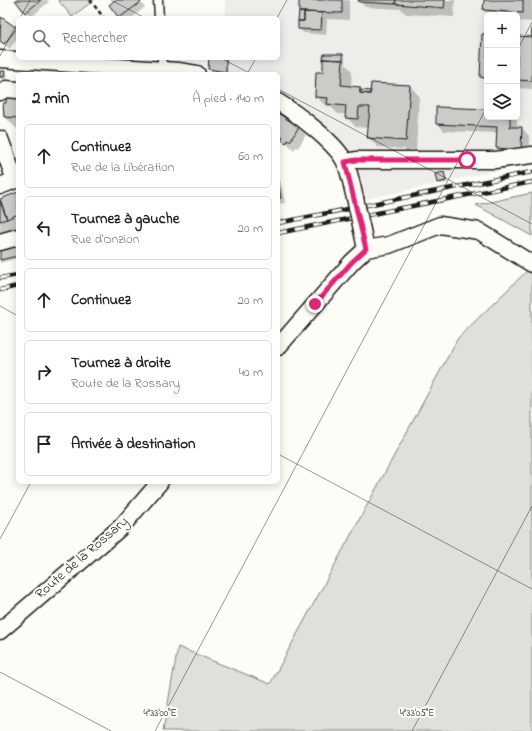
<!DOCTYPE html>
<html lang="fr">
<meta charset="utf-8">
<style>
body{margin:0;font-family:"Indie Flower",sans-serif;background:#f6f6f6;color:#222}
.controls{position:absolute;right:12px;top:12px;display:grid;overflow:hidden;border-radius:6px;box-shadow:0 2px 10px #0003}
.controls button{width:36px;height:36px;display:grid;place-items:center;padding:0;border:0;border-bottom:1px solid #e0e0e0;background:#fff;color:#222;font:20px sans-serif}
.stop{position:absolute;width:12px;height:12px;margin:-9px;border:3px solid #db2777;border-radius:50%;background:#fff}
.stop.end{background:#db2777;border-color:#fff;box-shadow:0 1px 4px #0008}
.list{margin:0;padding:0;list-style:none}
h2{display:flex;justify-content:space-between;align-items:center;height:52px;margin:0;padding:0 16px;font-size:17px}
h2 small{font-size:13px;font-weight:400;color:#767676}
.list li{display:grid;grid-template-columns:26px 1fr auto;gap:12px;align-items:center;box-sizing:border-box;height:64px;margin:0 8px 8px;padding:0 8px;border:1px solid #e0e0e0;border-radius:6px}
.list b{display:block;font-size:15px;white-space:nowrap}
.list p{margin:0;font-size:13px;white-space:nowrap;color:#767676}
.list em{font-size:13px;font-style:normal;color:#767676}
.icon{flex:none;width:22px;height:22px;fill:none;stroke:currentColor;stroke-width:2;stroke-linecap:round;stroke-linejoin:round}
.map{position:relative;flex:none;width:532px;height:731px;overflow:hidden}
.search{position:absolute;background:#fff;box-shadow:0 2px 10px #0003;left:16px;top:16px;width:264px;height:44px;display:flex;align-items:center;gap:10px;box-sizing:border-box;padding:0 14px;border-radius:6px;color:#767676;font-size:15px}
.panel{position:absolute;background:#fff;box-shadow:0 2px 10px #0003;left:16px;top:72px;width:264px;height:412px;border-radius:6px}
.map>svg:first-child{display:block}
</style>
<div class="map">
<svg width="532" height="731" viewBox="0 0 532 731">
<rect width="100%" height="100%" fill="#fdfcf7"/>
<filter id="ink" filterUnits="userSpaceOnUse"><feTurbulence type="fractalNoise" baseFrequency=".025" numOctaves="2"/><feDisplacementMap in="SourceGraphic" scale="8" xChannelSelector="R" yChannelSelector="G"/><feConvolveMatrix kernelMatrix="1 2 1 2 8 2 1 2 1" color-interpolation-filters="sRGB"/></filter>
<g filter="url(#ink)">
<path fill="#eeede9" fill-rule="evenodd" d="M225 0H532V163L366 199 351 153 294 101 278 94V74H231L228 72 227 58H278V18H226ZM487 15H517V117H487Z"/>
<path fill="#e0dfdb" stroke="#7e7e7c" d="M58 0H94L72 17Z
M532 193V236L476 205Z
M532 266V731H163L178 647 270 684 458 338Z"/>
<path fill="#0003" d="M17 0H47L49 2 31 17Z
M116 0H139L145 7 132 18H121L110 5Z
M300 0H349V20L327 19 326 35 304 33 299 29Z
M359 0H455L454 17 406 14 401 9 365 7Z
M485 0H532V22L517 21V15H490L484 10Z
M1 18 18 31V37L10 49 0 42Z
M487 35V83L481 77Z
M517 37 532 38V89L517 88Z
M343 55 345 58V64L352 71 351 87 360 88 363 91 371 92 410 86 419 96 416 150 378 147 368 137 369 128 356 127 346 117V114H338L331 107 326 106 316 97 324 73Z
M210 58H227L228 74 211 71 209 68Z
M0 72 7 74 6 79H0Z
M18 98V130L5 117Z
M487 110V117L517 118V128H522L529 136 528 157 505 155 497 148 498 133 444 131 437 123Z
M278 114 299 127 306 135 298 148 296 147 294 150 278 135Z
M444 173 448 183 440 184 438 182Z
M278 182 282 187 285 203 278 204Z
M18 193V233L0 240V200Z
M18 245V258L0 263V250Z"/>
<path fill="#cccbc8" stroke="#1c1c1c" d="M15 0H41L25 13Z
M115 0H139L141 2 119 18 109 5Z
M299 0H342V13L299 12Z
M358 0H396L395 4 359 2Z
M396 0H445L444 8 395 4Z
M484 0H523V13L483 10Z
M299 12H304V21H298Z
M304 12 322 13 321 30 298 29V21H304Z
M1 17 17 28 4 44 0 41Z
M532 25V81L517 80V36L532 37Z
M482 34H487V78L480 77Z
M324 54H343V60L323 59Z
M209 58H226V72L208 69Z
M323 59 343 60 341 85 360 87V93L370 94 371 83 410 85 406 141 367 138 370 107H359L358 119 345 118 346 106 327 104 328 98 315 97 316 72H323Z
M0 71H5L4 77H0Z
M360 90 371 91 370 94 360 93Z
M6 97H18V118L4 117 3 103H6Z
M436 107 487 109V117H510V127H522L521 150 496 148 497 127 436 124Z
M278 113 299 127 290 141 288 140 286 143 281 140 283 137 278 134Z
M444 172 446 181 437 183 435 174Z
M278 181 281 198 278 199Z
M18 192V214L7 219 0 199Z
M0 201 7 219 0 221Z
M18 244V256L0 260V249Z"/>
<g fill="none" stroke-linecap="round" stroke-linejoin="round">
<g stroke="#1c1c1c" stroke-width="11">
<path id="lane" d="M158 0 159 18
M161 70 162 58"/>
</g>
<g stroke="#1c1c1c" stroke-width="19">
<path id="street" d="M0 59 178 71 197 74
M0 92 6 89 18 90
M278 102C296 113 336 143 345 162 350 173 352 187 355 198
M0 139 15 180
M345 162 356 160H495L532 155
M0 186 18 179
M362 230 366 249 389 245 440 225 479 231 532 264
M0 242 18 237
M278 347 352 262 366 249
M0 631 121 527 160 482"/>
</g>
<path stroke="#1c1c1c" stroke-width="2.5" stroke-dasharray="4 3" stroke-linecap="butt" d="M90 0 104 18"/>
<use href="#lane" stroke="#fdfcf7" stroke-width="8"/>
<use href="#street" stroke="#fdfcf7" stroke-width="16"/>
<g stroke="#1c1c1c" stroke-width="4.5">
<path id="rail" d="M278 223 532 172
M278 233 532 182
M0 278 18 275
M0 290 18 286"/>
</g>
<use href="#rail" stroke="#fdfcf7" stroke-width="3" stroke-dasharray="9" stroke-linecap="butt"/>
<g stroke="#1c1c1c" stroke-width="19" stroke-linecap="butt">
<path id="street-bridge" d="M355 198 362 230"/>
</g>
<use href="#street-bridge" stroke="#fdfcf7" stroke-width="16"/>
</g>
</g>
<g fill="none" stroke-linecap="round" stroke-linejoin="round" filter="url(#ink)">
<path stroke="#db2777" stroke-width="5" d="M315 304 352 262 366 249 345 162 356 160H467"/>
</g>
<path fill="none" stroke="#1c1c1c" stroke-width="1" stroke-opacity="0.45" d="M111 0 145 18M20 18 30 0M277 18 287 0M517 51 532 22M0 56 18 22M221 58 251 74M247 74 256 58M278 89 532 224M0 306 18 316M278 454 532 589M0 539 31 482M0 672 111 731M155 731 487 107M412 731 532 506"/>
<g text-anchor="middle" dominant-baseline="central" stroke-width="4" stroke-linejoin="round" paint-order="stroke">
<g font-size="14" fill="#1c1c1c" stroke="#fdfcf7">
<text transform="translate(82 558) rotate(-41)">Route de la Rossary</text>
</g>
</g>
<g font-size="10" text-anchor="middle" fill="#1c1c1c" stroke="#fdfcf7" stroke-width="4" stroke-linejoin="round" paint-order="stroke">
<text x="160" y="716">4°33'00"E</text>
<text x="417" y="716">4°33'05"E</text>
</g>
</svg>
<div class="controls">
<button>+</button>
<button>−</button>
<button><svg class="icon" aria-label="layers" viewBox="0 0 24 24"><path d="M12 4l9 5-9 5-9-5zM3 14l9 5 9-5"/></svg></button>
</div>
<div class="stop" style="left:467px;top:160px"></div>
<div class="stop end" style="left:315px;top:304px"></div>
<div class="search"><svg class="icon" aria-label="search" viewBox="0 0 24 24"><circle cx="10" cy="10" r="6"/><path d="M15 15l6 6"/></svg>Rechercher</div>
<section class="panel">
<h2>2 min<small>À pied · 140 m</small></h2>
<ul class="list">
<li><svg class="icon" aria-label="ahead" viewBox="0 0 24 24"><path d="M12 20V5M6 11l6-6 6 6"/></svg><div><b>Continuez</b><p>Rue de la Libération</p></div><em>60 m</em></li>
<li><svg class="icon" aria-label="left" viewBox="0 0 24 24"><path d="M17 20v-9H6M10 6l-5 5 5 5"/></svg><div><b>Tournez à gauche</b><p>Rue d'Onzion</p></div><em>20 m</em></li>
<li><svg class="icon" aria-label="ahead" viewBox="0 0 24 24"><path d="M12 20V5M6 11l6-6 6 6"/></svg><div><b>Continuez</b></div><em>20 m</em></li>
<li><svg class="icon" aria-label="right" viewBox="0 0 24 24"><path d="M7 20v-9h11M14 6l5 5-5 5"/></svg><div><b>Tournez à droite</b><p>Route de la Rossary</p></div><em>40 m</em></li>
<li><svg class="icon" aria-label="arrive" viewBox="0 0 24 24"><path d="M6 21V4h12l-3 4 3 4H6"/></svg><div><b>Arrivée à destination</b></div></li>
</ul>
</section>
</div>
